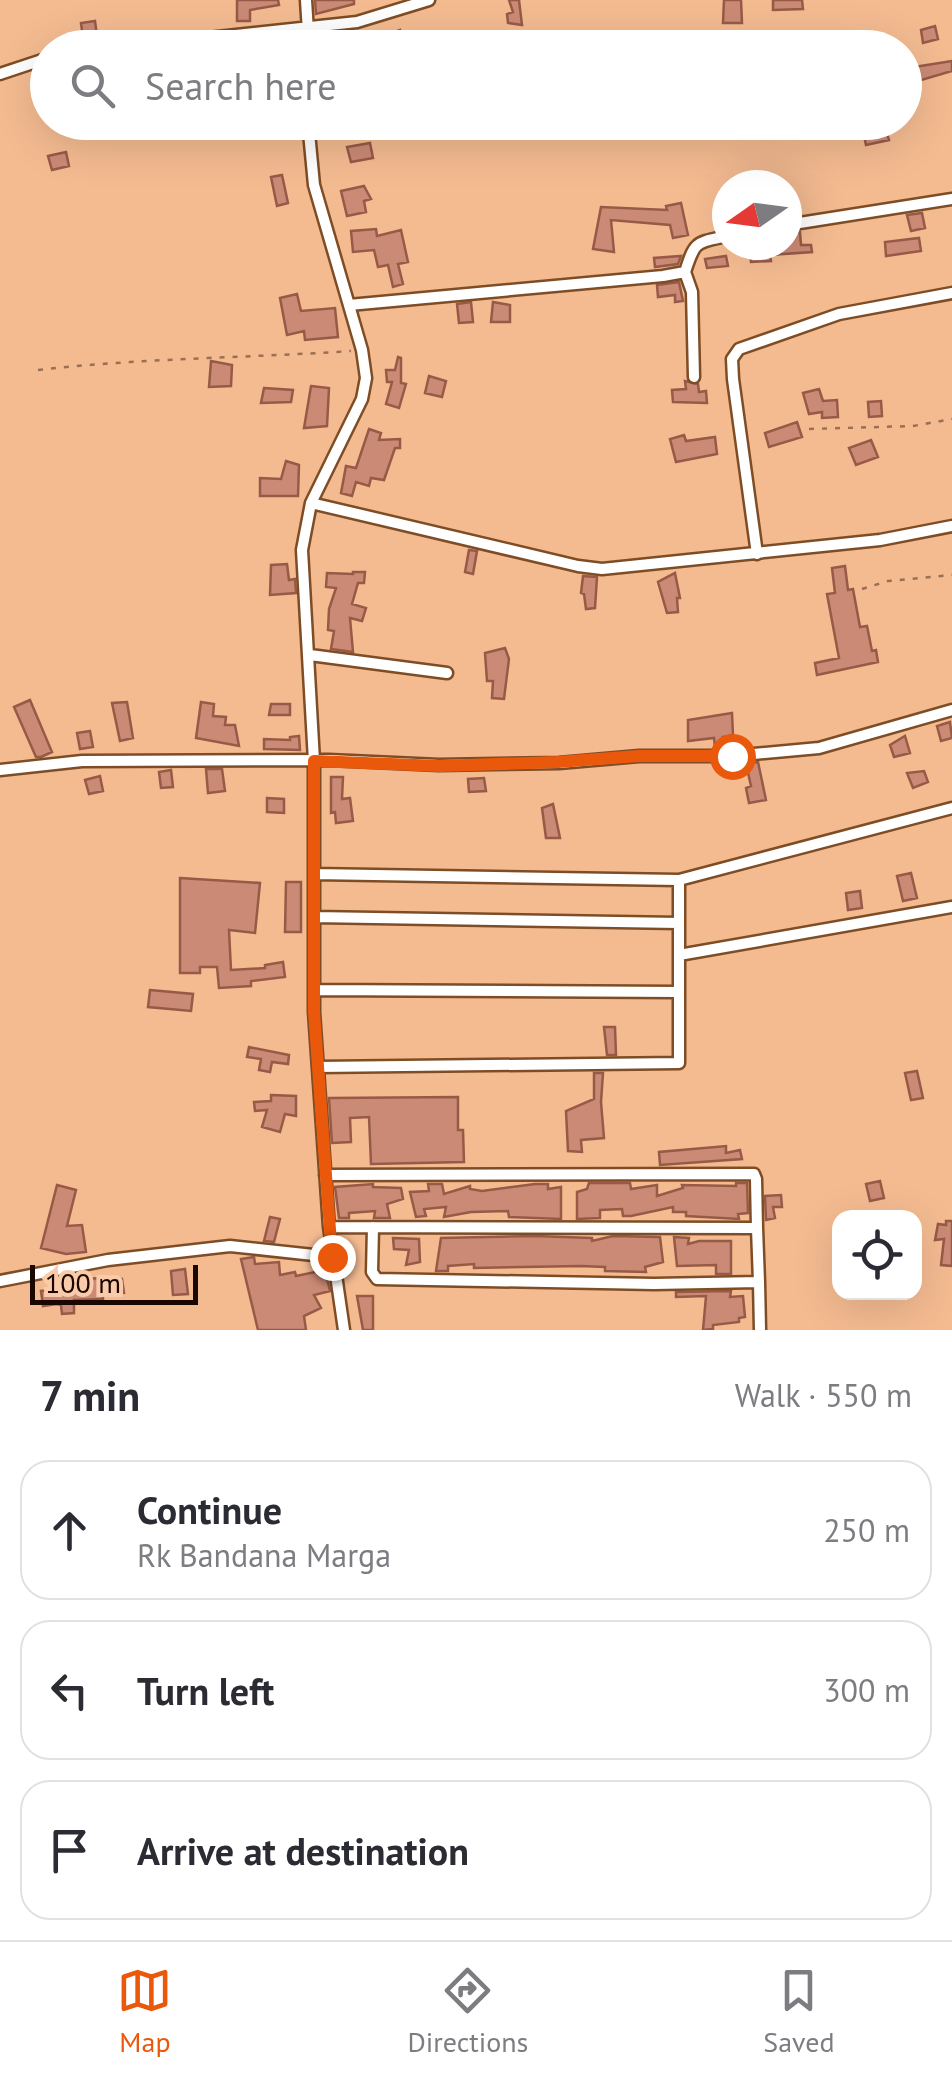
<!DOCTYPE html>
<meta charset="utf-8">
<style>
body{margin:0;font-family:"PT Sans",sans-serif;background:#f7f7f7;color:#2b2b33}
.controls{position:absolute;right:30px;bottom:30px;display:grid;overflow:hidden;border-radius:20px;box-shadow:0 10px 40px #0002}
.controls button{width:90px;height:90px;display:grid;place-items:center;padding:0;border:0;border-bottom:2px solid #e1e1e2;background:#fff;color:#2b2b33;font:50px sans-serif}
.compass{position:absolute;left:712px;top:170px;width:90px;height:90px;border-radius:50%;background:#fff;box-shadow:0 10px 40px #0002;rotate:256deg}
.scale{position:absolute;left:30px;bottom:25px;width:168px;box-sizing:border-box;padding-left:10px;border:5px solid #1a0700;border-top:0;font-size:28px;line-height:35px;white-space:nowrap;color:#1a0700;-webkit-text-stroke:8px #f9cbaa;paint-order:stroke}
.stop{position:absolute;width:30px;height:30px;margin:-22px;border:8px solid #ea580c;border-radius:50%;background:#fff}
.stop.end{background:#ea580c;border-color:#fff;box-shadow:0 2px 10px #0008}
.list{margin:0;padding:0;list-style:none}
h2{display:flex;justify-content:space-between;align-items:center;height:130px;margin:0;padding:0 40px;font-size:42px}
h2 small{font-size:32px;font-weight:400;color:#7c7c81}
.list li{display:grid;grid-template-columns:65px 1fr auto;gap:30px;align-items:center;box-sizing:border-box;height:140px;margin:0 20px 20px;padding:0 20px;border:2px solid #e1e1e2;border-radius:30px}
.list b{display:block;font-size:38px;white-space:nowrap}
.list p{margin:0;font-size:32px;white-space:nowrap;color:#7c7c81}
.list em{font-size:32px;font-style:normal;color:#7c7c81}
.icon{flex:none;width:55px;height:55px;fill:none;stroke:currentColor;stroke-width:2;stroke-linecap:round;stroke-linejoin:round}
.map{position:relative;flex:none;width:952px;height:1330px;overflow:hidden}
.search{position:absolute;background:#fff;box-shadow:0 10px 40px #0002;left:30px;right:30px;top:30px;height:110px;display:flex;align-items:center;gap:25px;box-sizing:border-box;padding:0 35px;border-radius:55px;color:#7c7c81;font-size:38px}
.sheet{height:610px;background:#fff}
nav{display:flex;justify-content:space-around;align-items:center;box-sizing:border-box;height:140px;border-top:2px solid #e1e1e2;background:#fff;font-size:28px;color:#7c7c81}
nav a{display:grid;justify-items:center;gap:5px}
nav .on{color:#ea580c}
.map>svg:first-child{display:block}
</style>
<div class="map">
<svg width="952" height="1330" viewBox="0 0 952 1330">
<rect width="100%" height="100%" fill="#f4bb91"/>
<path fill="#cb8a75" stroke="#975a47" stroke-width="2.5" d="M237 0H278L279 5 250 10V21H237Z
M315 0H354V4L316 14Z
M509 0H519L522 25 508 23 507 14 513 12Z
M724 0H741L742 23H723Z
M773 0H802L803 9 773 10Z
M95 21 97 36 83 38 81 23Z
M935 26 938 39 923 43 921 30Z
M400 30 403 48H380L378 38Z
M952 61V71L918 81 914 67Z
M886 130 889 140 866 145 864 136Z
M370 143 373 158 351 162 347 147Z
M66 152 69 166 52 170 48 156Z
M282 175 288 203 277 206 271 177Z
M364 186 371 199 364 201 366 212 347 216 341 191Z
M681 203 688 235 673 238 670 225 611 220 614 252 593 249 601 207 667 210 666 206Z
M922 213 925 228 911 231 907 215Z
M376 229 377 236 401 230 408 262 398 264 403 284 393 287 388 265 378 267 374 250 353 252 351 231Z
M800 232 801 245H811L812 252 770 255 771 261 751 262 749 245H787V234Z
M919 238 921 251 886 256 885 242Z
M681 256 678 264 655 267 654 258Z
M726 256 728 266 707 268 705 259Z
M679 282 683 301 675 302V295L658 297 657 285Z
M297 294 301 311 335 308 338 337 305 340 304 331 287 335 280 298Z
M471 302 473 322 459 323 457 304Z
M493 302 510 305V322H491Z
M398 357 401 358V383L406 384 399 408 386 404 392 382H387L386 370H395Z
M211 361 232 365 231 386 209 387Z
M429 376 446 381 442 397 425 393Z
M685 381 698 384 699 392 706 391 707 403 673 402 672 390 686 389Z
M311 386 329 388 327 426 304 428Z
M264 388 293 390 291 402 261 403Z
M819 389 823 401 837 400 838 417 822 418V412L809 414 803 393Z
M881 401 882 416 869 417 868 402Z
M797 422 802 437 769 447 765 433Z
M369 429 381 433 379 440 400 439V448H395L384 480 371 478 369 486 356 482 352 496 341 493 346 466 356 468Z
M684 435 686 441 715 437 717 454 676 462 670 439Z
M871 440 878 457 856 465 849 448Z
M286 461 299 465 298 496H260V478L281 479Z
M469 550 477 551 473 574 465 572Z
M287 564 289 580 295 579 296 593 270 595 271 565Z
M845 566 848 590 853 589 860 627 867 626 872 651 876 650 878 662 817 675 815 663 839 658 827 594 835 593 832 568Z
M353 572H365L364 583H358L352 604 366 608 362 621 350 618 353 652 331 649 334 631 328 630 329 609 336 588 326 587 327 573 353 574Z
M675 573 680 598H677L678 612 667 613 658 582Z
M583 576 597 577 595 608 586 609 584 594 581 593Z
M505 648 509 659 504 699 492 698 493 681H487L485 653Z
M30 700 52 752 41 757H36L14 707Z
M127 702 133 738 120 741 112 703Z
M201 702 214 704 213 716 226 717 225 725H235L239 746 196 738Z
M271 704H290V715H269Z
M732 713 733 735 723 737 726 747H715L714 738 688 741V720Z
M950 722 952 738 941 741 937 726Z
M90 731 93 747 80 749 77 733Z
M299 736 300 750 264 749V739L290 740V737Z
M905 736 910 753 894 757 890 745Z
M758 762 766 800 749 803 746 788 751 786 746 764Z
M206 769H222L225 791 208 793Z
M171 770 173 787 161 788 159 772Z
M924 771 928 782 913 788 907 773Z
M100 776 103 791 89 794 85 780Z
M331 777H343L342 799 350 798 353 821 336 823 335 812 331 813Z
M484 778 486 791 469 792 468 779Z
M267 798 284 799V813L267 812Z
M553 804 560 838H546L542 808Z
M911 873 917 898 903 901 897 876Z
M180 878 260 883 255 933 229 930 231 970 265 968V965L283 962 285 977 251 981V986L219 988 217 967H200V973H180Z
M286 882H301V932H285Z
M860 891 862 908 848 910 846 893Z
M150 990 193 994 191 1011 148 1007Z
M604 1027H615L616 1055H607Z
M249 1047 289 1055 288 1064 272 1062 270 1072 259 1070 261 1059 247 1057Z
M917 1071 923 1098 911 1100 905 1073Z
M594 1073H603L601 1102 604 1138 581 1140 582 1152 568 1151 566 1111 594 1099Z
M271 1095 296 1096V1116L285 1114 280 1132 262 1127 267 1110 255 1111 254 1102 271 1101Z
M458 1097V1130H463L464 1162 371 1164 369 1117 350 1118 351 1142 332 1143 329 1098Z
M726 1146V1153L740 1150 742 1159 660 1165 659 1152Z
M880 1181 884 1198 870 1201 866 1184Z
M589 1183H630L631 1189 657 1185V1196L683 1188 682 1185 736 1186V1183H747L748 1213 738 1214 739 1219 686 1216V1212H673V1207L631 1216H623L622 1209 600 1210V1218L577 1219V1192L587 1189Z
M373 1184V1187L401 1188 403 1199 387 1204 390 1218H374L375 1211 349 1213V1218H339L335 1187Z
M428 1184H442L444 1194 470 1186V1189L482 1191 535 1184H548V1189L561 1187V1219L509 1217 508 1211 471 1212 444 1217 446 1207 424 1209 426 1216 416 1217 410 1192 429 1191Z
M57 1185 76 1190 67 1226 82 1225 86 1252 66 1254 41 1248Z
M781 1195 782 1207H773L775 1218 766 1220 765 1196Z
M270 1217 280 1219 274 1242 264 1241Z
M946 1221H952V1266L941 1265 944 1239 935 1240 938 1224 946 1225Z
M535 1236 592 1238V1241L613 1236 660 1237 663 1262 645 1267 646 1272 605 1271V1267L581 1266 474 1268V1264L448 1266V1271H436L441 1238Z
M674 1237 689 1238 688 1244 699 1241H731V1274H716V1265L677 1266Z
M393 1238 419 1239 420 1262 406 1265 409 1250 394 1249Z
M254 1257 255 1264 279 1262 280 1275 295 1272 296 1276 325 1270 330 1291 314 1295 321 1308 304 1316 306 1330H258L241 1259Z
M185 1269 188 1294 173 1295 171 1271Z
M102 1278 122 1279 124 1293 103 1295V1299L74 1300V1313L62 1314 61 1305 57 1304 43 1306 41 1291 53 1290 54 1294 85 1291V1279Z
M731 1291 730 1297 743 1296 745 1317 739 1318V1322L713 1325V1329L703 1330 706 1296 676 1297V1292Z
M357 1296H373V1330H363Z"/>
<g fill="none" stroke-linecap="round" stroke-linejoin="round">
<g stroke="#7e4d25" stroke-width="15">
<path id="minor" d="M306 0 309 48
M116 48 357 22 429 0
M0 74 48 58
M308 122 314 185 362 350 366 378 362 399 311 503 302 550 314 761V1012L329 1227 344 1330
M787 225 952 199
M685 272 692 292 694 377
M349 305 663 276 685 272C695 241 695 243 727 236
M311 503 578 566 602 569 880 540 952 526
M757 554 733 379 732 359 739 349 839 314 952 293
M310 655 447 673
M0 770 82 761 329 760 439 765 559 763 639 756H732L819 748 952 710
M314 874 679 880
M314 917 679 923
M679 955 952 907
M314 990 679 992
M318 1067 679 1063V880L952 808
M325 1175 754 1174 756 1179 757 1228 329 1227
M373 1227 372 1272 377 1279 654 1284 759 1282 757 1228
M0 1281 108 1260 230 1246 332 1257
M759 1282 760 1330"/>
</g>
<path stroke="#997054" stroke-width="2.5" stroke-dasharray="5 8" stroke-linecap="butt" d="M38 370C142 358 247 358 351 351
M809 429 913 426 952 419
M862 589 888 581 952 575"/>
<use href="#minor" stroke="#fff" stroke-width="10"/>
</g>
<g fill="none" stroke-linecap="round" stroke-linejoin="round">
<path stroke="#ea580c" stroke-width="12" d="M332 1257 314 1012V761L440 766 558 762 639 756H732"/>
</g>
</svg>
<div class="controls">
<button><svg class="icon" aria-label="locate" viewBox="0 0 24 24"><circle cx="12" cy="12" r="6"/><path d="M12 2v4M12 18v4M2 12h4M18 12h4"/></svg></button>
</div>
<svg class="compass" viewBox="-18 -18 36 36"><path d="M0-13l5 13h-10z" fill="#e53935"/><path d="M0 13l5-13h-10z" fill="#7c7c81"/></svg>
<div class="scale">100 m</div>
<div class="stop" style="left:732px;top:756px"></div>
<div class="stop end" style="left:332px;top:1257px"></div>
<div class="search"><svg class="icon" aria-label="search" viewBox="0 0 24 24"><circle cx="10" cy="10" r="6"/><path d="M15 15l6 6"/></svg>Search here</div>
</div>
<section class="sheet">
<h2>7 min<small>Walk · 550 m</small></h2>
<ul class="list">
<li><svg class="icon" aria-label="ahead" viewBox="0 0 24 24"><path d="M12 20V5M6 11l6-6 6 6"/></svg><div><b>Continue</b><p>Rk Bandana Marga</p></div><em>250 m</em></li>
<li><svg class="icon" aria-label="left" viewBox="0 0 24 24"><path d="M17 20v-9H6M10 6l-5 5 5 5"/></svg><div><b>Turn left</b></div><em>300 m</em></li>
<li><svg class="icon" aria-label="arrive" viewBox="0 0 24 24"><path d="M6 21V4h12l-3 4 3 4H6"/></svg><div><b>Arrive at destination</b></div></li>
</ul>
</section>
<nav>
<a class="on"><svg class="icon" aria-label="map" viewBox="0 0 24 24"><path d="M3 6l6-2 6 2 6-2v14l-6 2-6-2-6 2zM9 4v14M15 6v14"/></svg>Map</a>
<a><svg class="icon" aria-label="directions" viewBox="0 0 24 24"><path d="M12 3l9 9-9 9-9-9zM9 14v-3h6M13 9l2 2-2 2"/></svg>Directions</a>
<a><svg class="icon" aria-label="saved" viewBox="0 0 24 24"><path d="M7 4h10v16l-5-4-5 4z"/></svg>Saved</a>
</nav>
